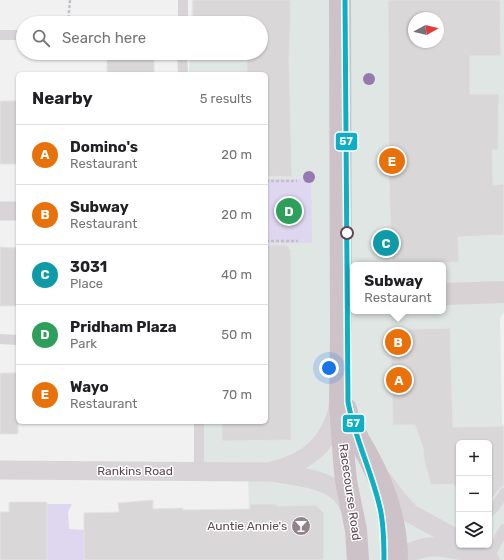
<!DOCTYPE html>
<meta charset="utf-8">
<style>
body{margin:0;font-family:Rubik,sans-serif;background:#f2f2f2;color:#202124}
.controls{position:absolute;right:12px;bottom:12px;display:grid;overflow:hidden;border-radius:6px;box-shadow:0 1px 3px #0004}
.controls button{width:36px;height:36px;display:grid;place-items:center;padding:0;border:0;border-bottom:1px solid #e0e0e0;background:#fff;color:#202124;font:20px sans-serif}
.compass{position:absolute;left:408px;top:12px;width:36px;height:36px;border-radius:50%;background:#fff;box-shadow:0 1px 3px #0004;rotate:82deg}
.you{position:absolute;left:329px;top:368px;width:14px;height:14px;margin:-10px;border:3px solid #fff;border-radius:50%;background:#1a73e8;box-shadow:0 0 0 6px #1a73e833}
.badge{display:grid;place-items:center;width:26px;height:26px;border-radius:50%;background:#91838b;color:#fff;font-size:13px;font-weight:700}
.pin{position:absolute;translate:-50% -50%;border:2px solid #fff;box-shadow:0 1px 4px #0006}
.popup{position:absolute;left:350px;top:262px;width:96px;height:52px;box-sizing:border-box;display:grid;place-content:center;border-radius:6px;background:#fff;filter:drop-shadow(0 1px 3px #0005);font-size:13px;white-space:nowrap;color:#757577}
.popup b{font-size:15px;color:#202124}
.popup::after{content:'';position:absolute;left:50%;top:100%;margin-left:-8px;border:8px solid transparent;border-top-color:#fff}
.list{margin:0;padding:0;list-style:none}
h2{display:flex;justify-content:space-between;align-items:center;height:52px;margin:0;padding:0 16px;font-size:17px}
h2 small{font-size:13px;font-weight:400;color:#757577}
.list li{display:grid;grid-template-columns:26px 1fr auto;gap:12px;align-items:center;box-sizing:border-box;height:60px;padding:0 16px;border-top:1px solid #e0e0e0}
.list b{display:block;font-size:15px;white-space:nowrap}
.list p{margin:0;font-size:13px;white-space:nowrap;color:#757577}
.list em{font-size:13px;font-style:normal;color:#757577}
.icon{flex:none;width:22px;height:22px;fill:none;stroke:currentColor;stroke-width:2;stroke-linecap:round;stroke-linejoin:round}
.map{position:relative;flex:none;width:504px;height:560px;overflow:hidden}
.search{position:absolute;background:#fff;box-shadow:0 1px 3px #0004;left:16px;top:16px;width:252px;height:44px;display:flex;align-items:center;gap:10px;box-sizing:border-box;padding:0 14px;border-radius:22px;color:#757577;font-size:15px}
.panel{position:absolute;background:#fff;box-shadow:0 1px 3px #0004;left:16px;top:72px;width:252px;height:352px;border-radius:6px}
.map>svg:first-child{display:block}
</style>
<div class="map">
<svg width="504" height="560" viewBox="0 0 504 560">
<rect width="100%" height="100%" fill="#f1f1f1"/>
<path fill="#dfe6e4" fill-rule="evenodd" d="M192 0H504V312L500 318 502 424 504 425V560H250L248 472 199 471 198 422H266V74H189L190 53H261V23H191ZM414 18H438V42H414ZM353 265H443V311H353ZM459 443H489V545H459Z"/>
<path fill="#dfd6f0" d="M266 179H311L312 243H266Z
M47 504H72L68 512 69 529 84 530V560H47Z"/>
<path fill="#d9d7d8" stroke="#e4e2e3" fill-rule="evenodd" d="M193 0H291L289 61 292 177 266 176V74H247V57H208V53H261V23H193Z
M388 0H500L501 56H470V94H499L498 150H492L493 185 504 184V235L458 237 459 262 392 264 389 182ZM414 18H438V42H414Z
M107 53H154V74H107Z
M0 101H18V164H0Z
M266 245H286L291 250V440L222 441V422H266Z
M0 247 18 248V306H0Z
M450 328 453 427 504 426V485L499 489 489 502V443H459V490L453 484 431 485 424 460 423 447 415 425H393L390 330Z
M0 373H18V434H0Z
M153 500V509L183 508V510L250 509V504H277V506L316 505 324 513V560H84V513L119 512 118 503Z
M9 502H47V560H0V512H9Z"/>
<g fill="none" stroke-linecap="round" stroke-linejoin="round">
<path stroke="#c6bfcb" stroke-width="2.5" stroke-dasharray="3 2" stroke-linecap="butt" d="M68 23 70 0
M266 181H297
M266 241H298"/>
<path stroke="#d9d4d7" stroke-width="10" d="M183 23V0
M0 35H23
M182 53 183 74
M0 339 18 340
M199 422V471
M489 512 494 508 504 493
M488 559 504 529"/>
<path stroke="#d9d4d7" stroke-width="19" d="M0 211H18
M0 470 271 472C292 476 326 478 341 494 346 499 348 504 351 510
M272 471C309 462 331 443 339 404
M384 481 397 499 411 514 459 540
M397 557C408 553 419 548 430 547 450 546 472 553 490 560"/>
<path stroke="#d8d2d5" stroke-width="22" d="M443 294 504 292"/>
<path stroke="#ccc2c7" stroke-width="22" d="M340 0 341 335 340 405 344 460 346 481 356 530 358 560
M346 409C350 428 362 444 371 462 386 491 397 526 397 560"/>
<g stroke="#fff" stroke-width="8">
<path id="tram-1" d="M345 0 348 402C355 439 372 472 380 508 384 525 384 543 384 560"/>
</g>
<use href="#tram-1" stroke="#0eafc2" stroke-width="5"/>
</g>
<g fill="#957ab2">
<circle cx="369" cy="79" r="6"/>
<circle cx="309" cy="177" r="6"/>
</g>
<defs>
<g id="bar-disc" transform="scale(1)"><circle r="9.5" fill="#91838b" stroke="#fff"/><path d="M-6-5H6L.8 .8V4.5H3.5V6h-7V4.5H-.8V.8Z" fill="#fff"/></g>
</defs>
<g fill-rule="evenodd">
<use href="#bar-disc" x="301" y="526"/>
</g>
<circle fill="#fff" stroke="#5d4854" stroke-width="2" cx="347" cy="233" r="6"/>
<g text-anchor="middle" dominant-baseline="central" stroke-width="3" stroke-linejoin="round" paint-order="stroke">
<g font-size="12" fill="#5d4854" stroke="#fff">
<text x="135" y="471">Rankins Road</text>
<text transform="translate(350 492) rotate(82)">Racecourse Road</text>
</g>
<g font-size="12" fill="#5d4854" stroke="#fff" text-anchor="end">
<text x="287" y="526">Auntie Annie's</text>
</g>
</g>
<g stroke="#fff" stroke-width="1.5">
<rect x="335" y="132" width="23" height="19" rx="4" fill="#0eafc2"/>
<rect x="342" y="414" width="23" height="19" rx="4" fill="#0eafc2"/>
</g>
<g font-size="11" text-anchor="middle" font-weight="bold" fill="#fff">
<text x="346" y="145">57</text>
<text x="353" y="427">57</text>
</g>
</svg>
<div class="controls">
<button>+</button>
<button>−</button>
<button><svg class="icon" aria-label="layers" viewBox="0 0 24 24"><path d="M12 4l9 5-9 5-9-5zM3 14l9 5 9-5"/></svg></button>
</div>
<svg class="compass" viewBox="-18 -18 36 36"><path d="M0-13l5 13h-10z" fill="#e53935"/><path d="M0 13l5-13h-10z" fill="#757577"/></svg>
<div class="you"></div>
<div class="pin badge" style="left:399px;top:380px;background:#e8710a">A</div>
<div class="pin badge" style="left:398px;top:342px;background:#e8710a">B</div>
<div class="popup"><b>Subway</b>Restaurant</div>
<div class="pin badge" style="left:386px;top:243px;background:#0f9aa8">C</div>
<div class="pin badge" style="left:289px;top:211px;background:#2e9e5b">D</div>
<div class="pin badge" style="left:392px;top:161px;background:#e8710a">E</div>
<div class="search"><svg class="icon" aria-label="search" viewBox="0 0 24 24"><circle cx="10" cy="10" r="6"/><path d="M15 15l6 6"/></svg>Search here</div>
<section class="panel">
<h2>Nearby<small>5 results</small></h2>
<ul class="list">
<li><span class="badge" style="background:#e8710a">A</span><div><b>Domino's</b><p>Restaurant</p></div><em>20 m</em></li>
<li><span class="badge" style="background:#e8710a">B</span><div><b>Subway</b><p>Restaurant</p></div><em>20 m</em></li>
<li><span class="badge" style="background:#0f9aa8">C</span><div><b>3031</b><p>Place</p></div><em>40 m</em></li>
<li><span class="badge" style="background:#2e9e5b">D</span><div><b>Pridham Plaza</b><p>Park</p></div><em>50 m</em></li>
<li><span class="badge" style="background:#e8710a">E</span><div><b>Wayo</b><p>Restaurant</p></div><em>70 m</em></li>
</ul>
</section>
</div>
